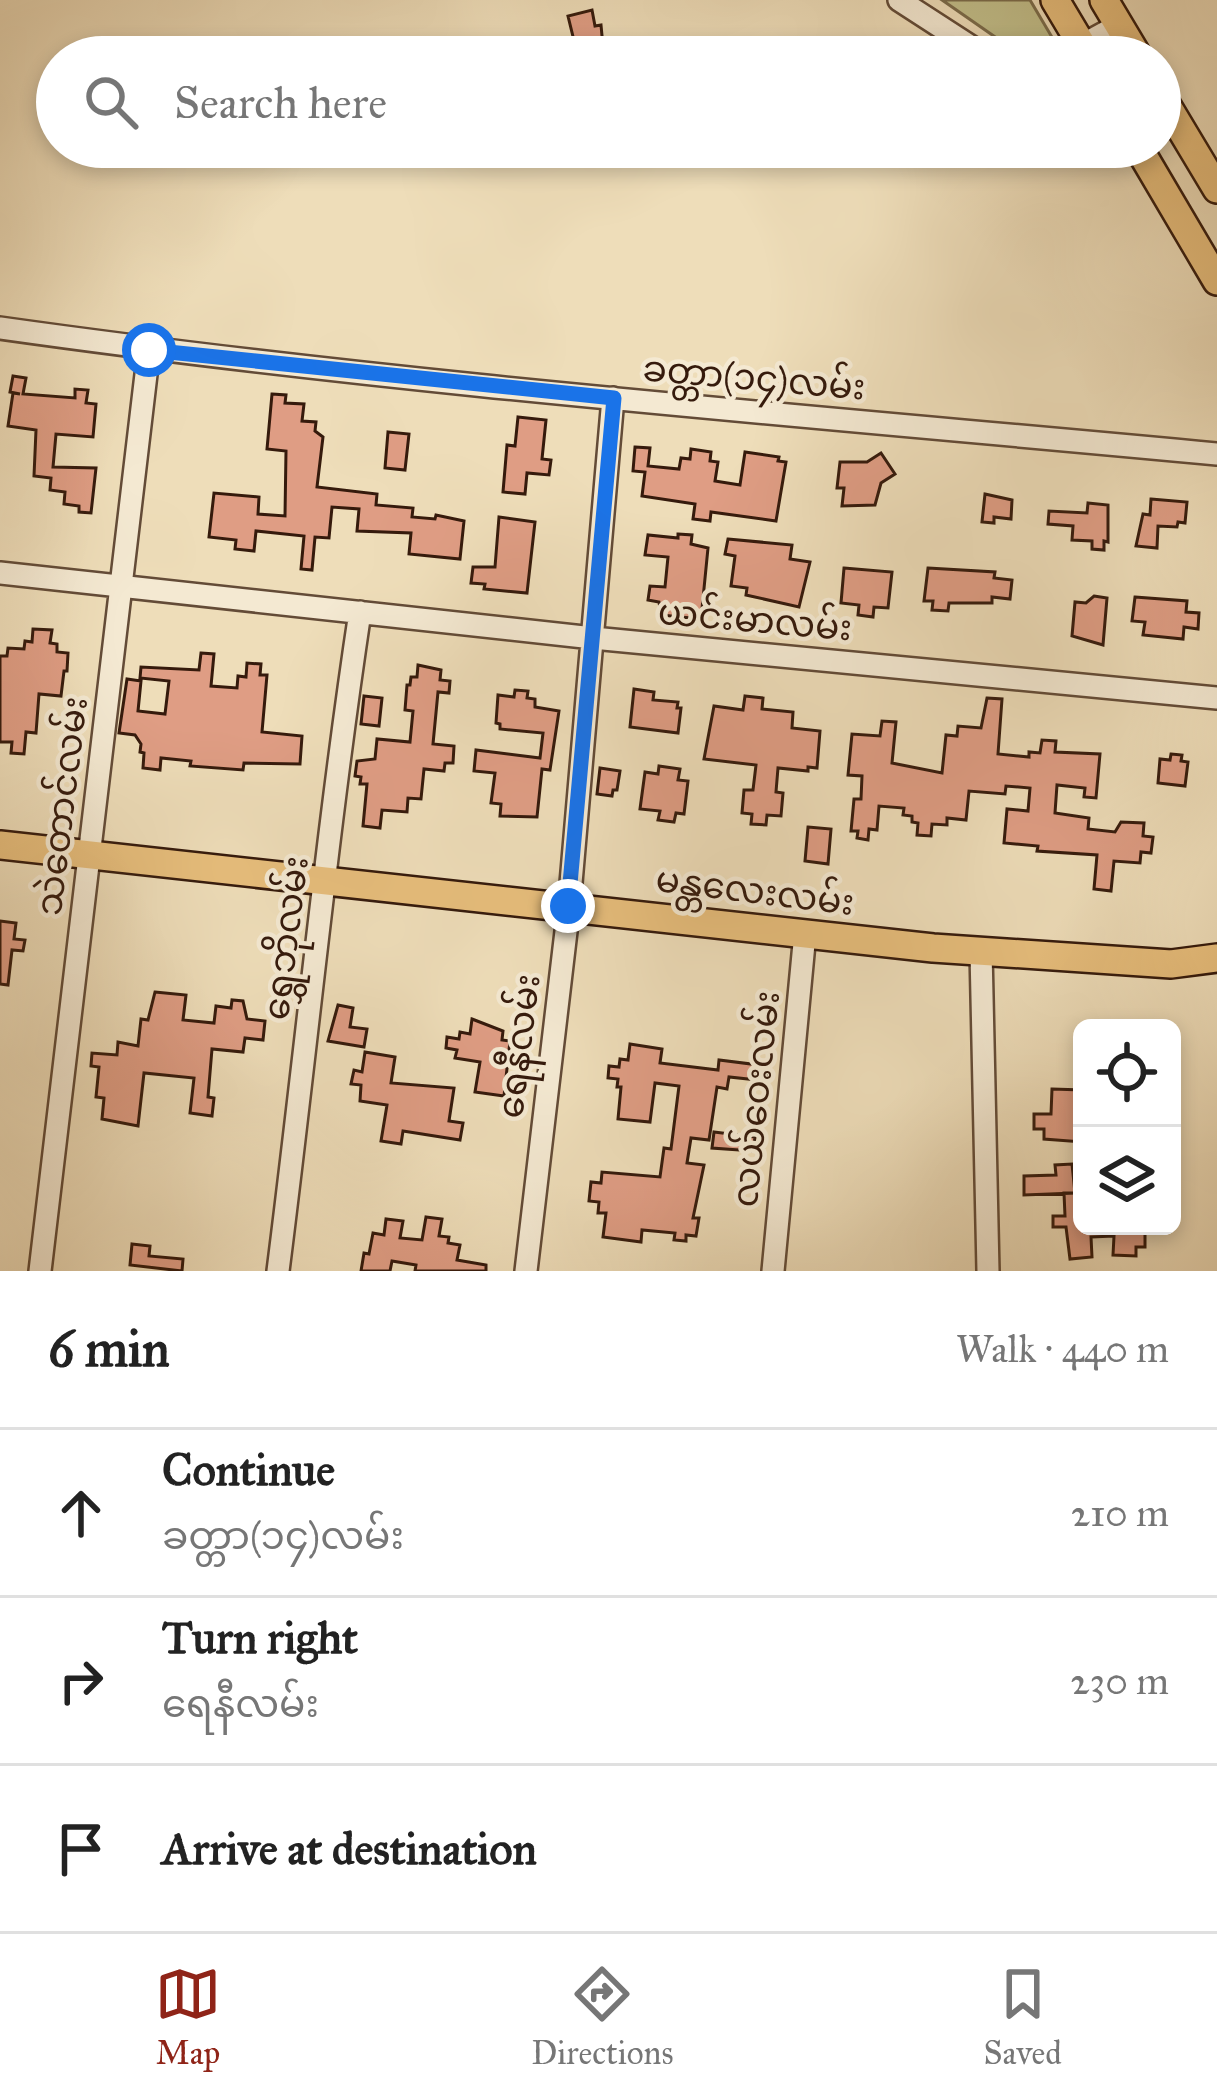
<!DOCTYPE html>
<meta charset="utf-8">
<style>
body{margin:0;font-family:"IM FELL Great Primer","Noto Sans Myanmar",serif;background:#f2f2f2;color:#222}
.controls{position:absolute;right:36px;bottom:36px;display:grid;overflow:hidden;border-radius:18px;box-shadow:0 6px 18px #0003}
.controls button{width:108px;height:108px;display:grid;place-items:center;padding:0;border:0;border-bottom:3px solid #e0e0e0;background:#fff;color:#222;font:60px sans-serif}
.stop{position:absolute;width:36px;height:36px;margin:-27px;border:9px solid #1a73e8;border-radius:50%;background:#fff}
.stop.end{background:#1a73e8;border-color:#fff;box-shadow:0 3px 12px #0008}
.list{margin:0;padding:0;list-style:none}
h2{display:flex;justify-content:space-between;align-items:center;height:156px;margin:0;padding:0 48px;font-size:51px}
h2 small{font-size:39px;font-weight:400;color:#767676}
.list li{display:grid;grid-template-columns:78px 1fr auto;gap:36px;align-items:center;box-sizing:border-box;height:168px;padding:0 48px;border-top:3px solid #e0e0e0}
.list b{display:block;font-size:45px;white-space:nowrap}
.list p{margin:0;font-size:39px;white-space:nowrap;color:#767676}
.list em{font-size:39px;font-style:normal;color:#767676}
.icon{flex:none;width:66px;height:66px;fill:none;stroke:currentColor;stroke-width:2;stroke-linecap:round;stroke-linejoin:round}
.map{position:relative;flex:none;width:1217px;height:1271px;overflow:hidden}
.search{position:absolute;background:#fff;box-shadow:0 6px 18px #0003;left:36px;right:36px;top:36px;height:132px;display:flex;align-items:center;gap:30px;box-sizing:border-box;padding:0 42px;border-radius:66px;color:#767676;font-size:45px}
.sheet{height:660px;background:#fff}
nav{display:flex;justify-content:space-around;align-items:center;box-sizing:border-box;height:168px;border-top:3px solid #e0e0e0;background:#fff;font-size:33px;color:#767676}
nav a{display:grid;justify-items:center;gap:6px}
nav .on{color:#8f2418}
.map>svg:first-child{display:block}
</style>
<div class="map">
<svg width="1217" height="1271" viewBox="0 0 1217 1271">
<rect width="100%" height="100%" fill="#eeddb9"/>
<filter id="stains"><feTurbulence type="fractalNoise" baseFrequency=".00167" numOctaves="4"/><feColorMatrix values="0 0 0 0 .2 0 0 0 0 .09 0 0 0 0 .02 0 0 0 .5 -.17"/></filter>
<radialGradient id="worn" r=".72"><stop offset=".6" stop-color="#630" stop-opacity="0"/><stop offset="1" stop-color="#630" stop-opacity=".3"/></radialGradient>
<path fill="#c1be8a" stroke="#7b6c4b" stroke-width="3" d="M942 0H1030L1056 44 1024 57Z"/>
<path fill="#df9d84" stroke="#351a0c" stroke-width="3" d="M592 10 595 26 601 25 604 57H578L568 16Z
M13 376 26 378 23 394 75 398V389L88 390 86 403 96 404 93 437 56 434 53 467 96 468 91 513 79 512V506L64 504 65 492 50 490 51 478 34 476 36 430 8 426 13 393 20 394 10 392Z
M272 394 286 395 285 403 304 404 302 421 316 422 315 431 323 437 317 487 377 494 376 505 413 508 412 517 435 519 436 515 464 521 460 559 409 554 411 533 357 531 359 509 332 507 329 538 315 537 312 570 301 569 304 536 256 531 254 551 235 549 236 540 209 537 214 493 259 497 258 514 285 516 286 451 267 449Z
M518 417 546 420 542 459 551 460 549 475 527 473 525 494 503 492 507 445 515 446Z
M388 432 409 434 405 470 385 468Z
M635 447 650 448 648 466 679 469 681 458 690 459 691 449 711 452 710 461 718 462 715 481 740 485 745 452 779 457 778 461 786 462 776 521 711 512 710 521 693 519 695 504 642 496 645 472 633 471Z
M881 453 895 474 881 483 875 505 842 506 844 488H837L840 462H867Z
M985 494 1012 500 1011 519 994 517V523L982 522Z
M1151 499 1187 502 1185 523 1178 522 1177 527 1158 526 1157 548 1136 546 1143 514 1150 515Z
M1088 503 1108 505V542L1104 541V550L1092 549V541L1072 540 1073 526 1048 524 1049 511 1087 513Z
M499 517 535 522 527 593 484 589 485 584 471 583 473 567H495Z
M678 534 692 535 691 544 708 548 701 619 661 615 659 602 648 600 650 586 665 587 668 557 645 555 648 535 678 538Z
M728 539 792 545 790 559 810 562 799 607 746 595 747 588 731 586 735 556 725 554Z
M844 568 892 572 888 608 874 607 873 617 858 615 859 605 841 603Z
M928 568 995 572 994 578 1012 580 1010 599 992 597V603H949L948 611 932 610 933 601H924Z
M1094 596 1107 598 1103 645 1072 636 1075 602 1086 603Z
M1135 597 1187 601 1186 612 1199 613 1198 629 1184 627 1183 639 1143 635 1145 622 1132 621Z
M33 629 52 630 50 643 57 644V652L68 653 67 671H64L61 696 39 694 36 733 26 732 24 754 11 753 12 742H0V656H7L8 648 24 649 25 641 32 642Z
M201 653 214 654 211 686 237 688 238 676 246 677 247 663 261 664 260 675H267L262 732 302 736 300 764 244 763 243 770 190 766 191 761 161 758 160 770 143 768 144 753 140 752 141 744 135 735 119 733 127 679 141 681 138 711 165 714 169 681 140 678 141 667 199 670Z
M418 665 441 670 440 680 450 681 449 693 438 692 433 744 454 746 453 763H445L444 771 424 769 421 799 408 798 407 812 382 810 380 828 363 826 367 784H360L361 777 355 776 357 761 375 759 377 739 410 742 413 711 405 710 407 685H410L411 677H417Z
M634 689 654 692 653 700 678 702 677 708H681L678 733 630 727Z
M515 690 528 691 527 698 535 699V707L559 711 550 770 542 769 537 817 500 816 501 804 491 803 495 773 474 771 476 750 540 758 543 733 500 729V724L496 723 498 695 514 697Z
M364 696 382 698 379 726 361 724Z
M745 696 763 698 762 709 793 712 792 728 820 731 817 768 808 767V771L778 768 776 792 783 793 781 816 767 815 766 825 751 824 752 814 742 813 744 790H753L756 765 704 759 714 706 743 710Z
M987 698 1002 699 998 754 1029 757V752L1040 753 1042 740 1056 741 1055 752 1100 754 1096 798 1084 797 1085 788 1057 785 1055 813 1089 818 1088 829 1115 832 1121 822 1144 823 1143 836 1153 837 1151 853 1141 852 1140 863 1114 861 1111 891 1094 889 1097 855 1037 851 1038 846 1004 843 1007 809 1028 811 1030 788 1006 786 1005 794 969 791 966 820 947 818V825L932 824 931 836 917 835 918 823 912 822V816L903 815 904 808 879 806 877 830 869 829 868 840 857 838 858 831H851L854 799H861L862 776 848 775 852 734 880 736 882 721 896 722 892 763 942 773 946 735 957 736 958 726 981 728Z
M1171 754 1182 755 1181 761 1188 762 1185 786 1158 783 1160 759 1170 760Z
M659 766 680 769 678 780 688 781 684 814 676 813 674 822 658 820 660 811 640 809 645 772 658 774Z
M600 768 620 771 617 790H613L612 796 597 794Z
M808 827 831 829 828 864 805 861Z
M0 921 16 923 14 939 25 940 23 951 12 950 8 985 0 984Z
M155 992 186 995 183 1020 214 1023 216 1006 231 1008 232 1000 243 1001 247 1019 265 1021 263 1040 245 1038 243 1052 212 1049 208 1097 214 1098 212 1116 190 1113 194 1078 144 1073 138 1126 102 1119 104 1098 96 1097 99 1067 91 1066 92 1053 117 1055 118 1042 138 1046 141 1019 148 1020Z
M338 1005 353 1008 350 1027 367 1029 364 1047 328 1041Z
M472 1019 503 1031 502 1040 510 1041 504 1096 475 1092 480 1062 455 1058 457 1050 446 1048 447 1037 459 1039 460 1032 470 1034Z
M630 1044 662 1049 660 1063 718 1070 719 1060 767 1066 766 1081 729 1077 727 1089 717 1087 709 1140 691 1138 687 1163 704 1165 693 1218H699L696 1236 686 1235V1241L674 1240 675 1233 642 1230 641 1242 603 1237 606 1213H598L599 1202 589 1201 591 1182 601 1183 602 1172 660 1177 664 1148 671 1149 679 1086 655 1083 650 1122 618 1119 621 1087H617L618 1079 608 1078 609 1066 619 1067 620 1059 628 1060Z
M365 1052 395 1057 391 1083 454 1088 449 1121 463 1123 460 1140 403 1131 401 1144 381 1141 387 1105 360 1101 361 1085 351 1084 354 1070 362 1072Z
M1052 1089 1082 1090V1142L1044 1139V1129H1034V1114H1051Z
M714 1132 755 1137 753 1151 712 1148Z
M1072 1164 1075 1193 1024 1195V1176L1056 1175 1055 1165Z
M1064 1193H1082V1226H1145V1247H1136V1256L1113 1255 1114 1236 1091 1237 1092 1257 1070 1259 1066 1227H1053V1216H1065Z
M426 1217 442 1219 439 1236 449 1237 448 1243 460 1245 457 1260 486 1265V1271H415L416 1265 392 1261 390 1271H361L364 1253 369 1254 373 1233 384 1235 386 1219 403 1221 400 1238 422 1240Z
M132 1244 150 1246 149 1256 183 1259 182 1271 130 1265Z"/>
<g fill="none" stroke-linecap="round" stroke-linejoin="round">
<g stroke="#634b37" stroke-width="26">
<path id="minor" d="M899 0 987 57
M1060 57 1119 25
M0 328C404 385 811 416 1217 454
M0 573 593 638 1217 698
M981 951 988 1271
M40 1271 149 349
M278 1271C306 1051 327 831 360 612
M526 1271 569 906 613 398
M773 1271 805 933"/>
</g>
<g stroke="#351a0c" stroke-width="32">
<path id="major" d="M1055 0 1089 57
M1104 0 1138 57
M1160 94 1217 189
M1138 147 1217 281
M0 845 933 948 1171 964 1217 958"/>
</g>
<use href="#minor" stroke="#f4e9d2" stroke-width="21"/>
<use href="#major" stroke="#e7be7c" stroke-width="27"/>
</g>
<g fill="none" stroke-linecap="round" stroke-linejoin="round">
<path stroke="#1a73e8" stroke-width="15" d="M149 350 614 398 568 906"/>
</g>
<g text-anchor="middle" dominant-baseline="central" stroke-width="9" stroke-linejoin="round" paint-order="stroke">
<g font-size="36" fill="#351a0c" stroke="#f4e9d2">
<text transform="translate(754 378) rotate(5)">ခတ္တာ(၁၄)လမ်း</text>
<text transform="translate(755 620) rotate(5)">ယင်းမာလမ်း</text>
<text transform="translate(62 806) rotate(-83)">သဲတောင်လမ်း</text>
<text transform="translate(755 891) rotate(7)">မန္တလေးလမ်း</text>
<text transform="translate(286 938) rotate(-83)">ရွှေဘိုလမ်း</text>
<text transform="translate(519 1046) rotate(-83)">ရေနီလမ်း</text>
<text transform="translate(756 1099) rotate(-84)">လယ်ဝေးလမ်း</text>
</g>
</g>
<rect width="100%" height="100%" filter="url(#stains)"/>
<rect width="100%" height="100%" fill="url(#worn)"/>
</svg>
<div class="controls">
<button><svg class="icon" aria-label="locate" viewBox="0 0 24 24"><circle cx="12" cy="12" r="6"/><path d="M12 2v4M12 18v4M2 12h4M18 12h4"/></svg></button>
<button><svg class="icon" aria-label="layers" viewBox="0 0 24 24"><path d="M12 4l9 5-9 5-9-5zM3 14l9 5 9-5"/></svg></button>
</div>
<div class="stop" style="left:149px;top:350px"></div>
<div class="stop end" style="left:568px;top:906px"></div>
<div class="search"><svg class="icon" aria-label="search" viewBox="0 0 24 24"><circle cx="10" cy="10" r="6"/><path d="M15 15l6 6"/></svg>Search here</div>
</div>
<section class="sheet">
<h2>6 min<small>Walk · 440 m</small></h2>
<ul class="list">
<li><svg class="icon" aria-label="ahead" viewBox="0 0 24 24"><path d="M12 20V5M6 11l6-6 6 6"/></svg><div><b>Continue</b><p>ခတ္တာ(၁၄)လမ်း</p></div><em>210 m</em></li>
<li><svg class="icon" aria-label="right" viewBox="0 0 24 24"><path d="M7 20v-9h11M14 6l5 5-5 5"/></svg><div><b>Turn right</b><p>ရေနီလမ်း</p></div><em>230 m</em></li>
<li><svg class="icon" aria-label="arrive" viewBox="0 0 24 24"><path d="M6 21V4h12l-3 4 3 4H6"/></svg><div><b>Arrive at destination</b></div></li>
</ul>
</section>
<nav>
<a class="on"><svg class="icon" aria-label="map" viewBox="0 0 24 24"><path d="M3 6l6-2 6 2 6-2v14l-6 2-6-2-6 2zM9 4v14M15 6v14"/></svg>Map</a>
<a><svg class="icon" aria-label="directions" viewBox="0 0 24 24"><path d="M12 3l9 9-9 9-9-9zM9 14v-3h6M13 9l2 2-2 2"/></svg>Directions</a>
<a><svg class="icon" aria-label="saved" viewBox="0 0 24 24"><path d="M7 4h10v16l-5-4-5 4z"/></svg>Saved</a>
</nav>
